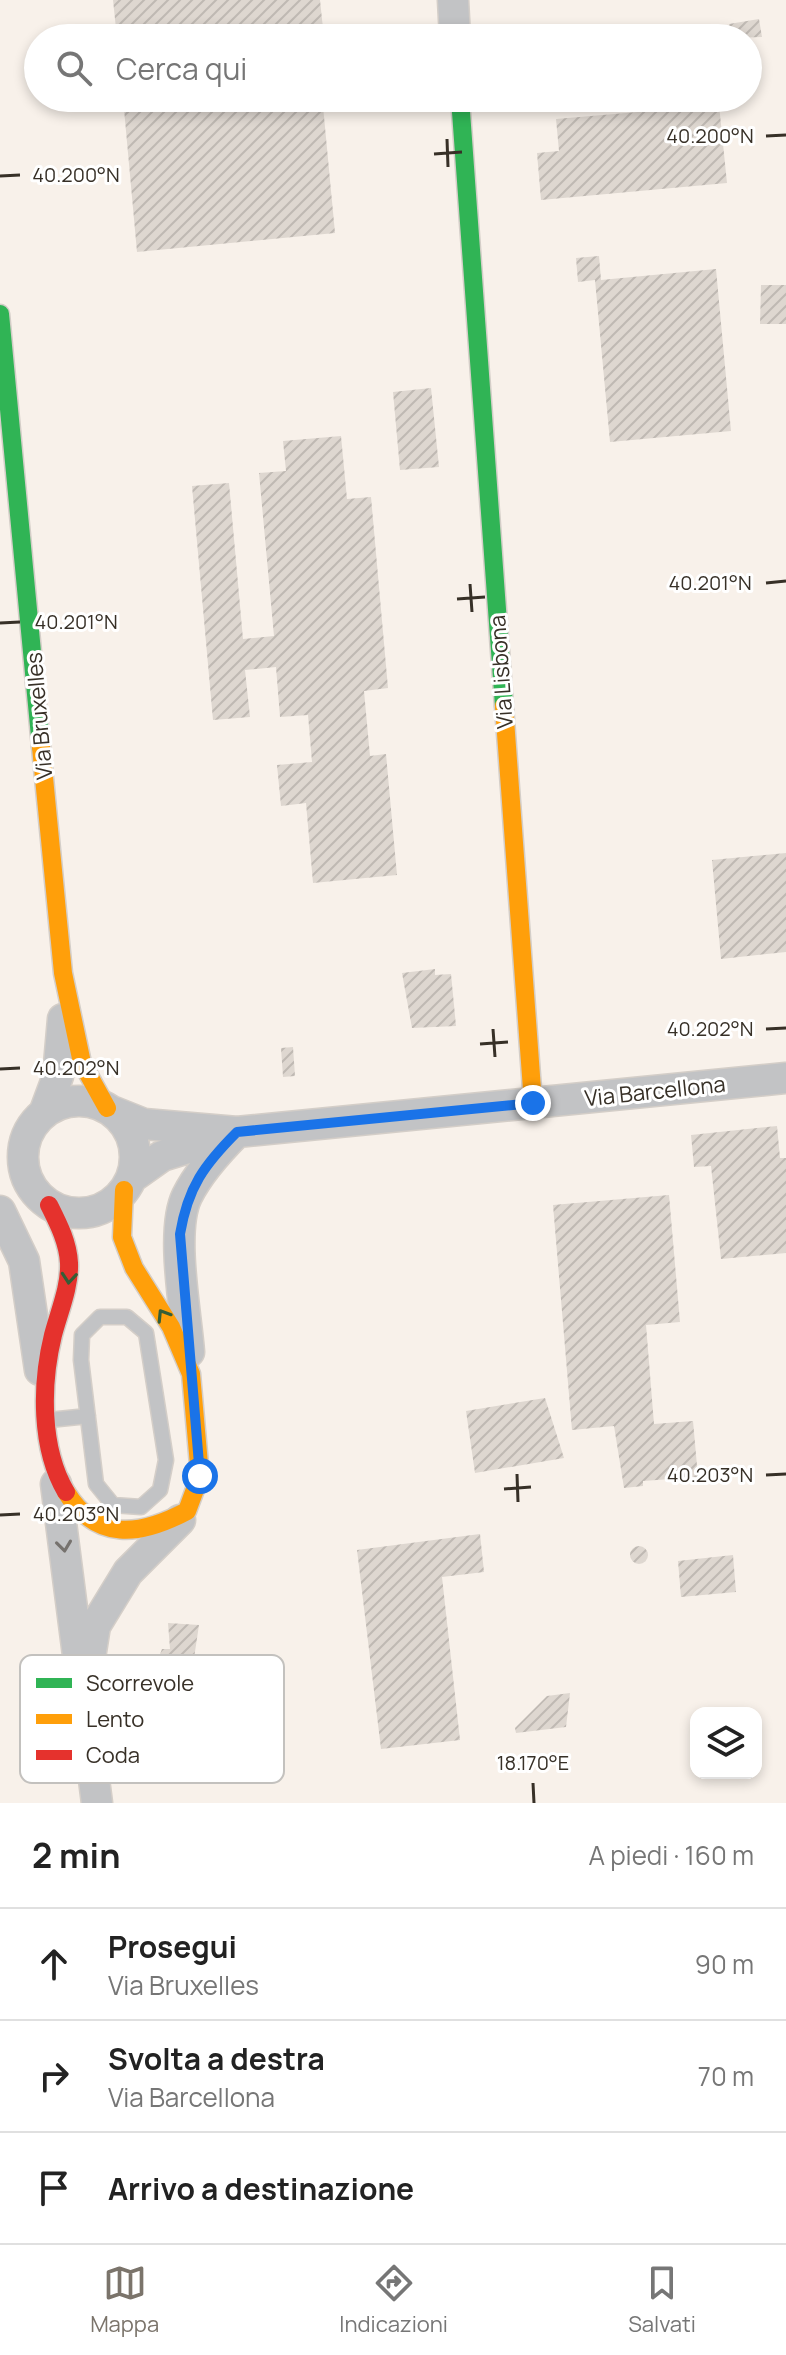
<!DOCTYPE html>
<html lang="it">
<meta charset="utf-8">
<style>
body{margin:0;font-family:Manrope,sans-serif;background:#f2f2f2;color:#222}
.controls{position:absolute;right:24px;bottom:24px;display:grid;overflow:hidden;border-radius:16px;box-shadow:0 4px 12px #0003}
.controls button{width:72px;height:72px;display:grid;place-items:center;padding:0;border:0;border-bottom:2px solid #e0e0e0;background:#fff;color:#222;font:40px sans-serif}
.stop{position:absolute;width:24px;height:24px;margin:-18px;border:6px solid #1a73e8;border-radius:50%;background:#fff}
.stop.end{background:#1a73e8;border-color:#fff;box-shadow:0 2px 8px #0008}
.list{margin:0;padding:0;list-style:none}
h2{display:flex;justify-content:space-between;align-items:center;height:104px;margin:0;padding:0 32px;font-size:34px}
h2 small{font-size:26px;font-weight:400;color:#767676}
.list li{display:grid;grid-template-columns:52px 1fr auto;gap:24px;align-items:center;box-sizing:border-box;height:112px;padding:0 32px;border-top:2px solid #e0e0e0}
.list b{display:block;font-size:30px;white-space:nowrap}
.list p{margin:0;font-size:26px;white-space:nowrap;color:#767676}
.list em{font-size:26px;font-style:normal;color:#767676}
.icon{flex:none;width:44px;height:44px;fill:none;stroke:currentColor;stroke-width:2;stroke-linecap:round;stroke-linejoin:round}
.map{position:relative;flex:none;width:786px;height:1803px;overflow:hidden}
.search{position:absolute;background:#fff;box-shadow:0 4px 12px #0003;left:24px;right:24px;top:24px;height:88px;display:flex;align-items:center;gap:20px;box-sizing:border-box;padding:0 28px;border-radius:44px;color:#767676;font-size:30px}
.sheet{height:440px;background:#fff}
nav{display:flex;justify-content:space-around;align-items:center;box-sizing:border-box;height:112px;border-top:2px solid #e0e0e0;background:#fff;font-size:22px;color:#767676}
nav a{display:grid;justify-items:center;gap:4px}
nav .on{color:#7b746b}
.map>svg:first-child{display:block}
</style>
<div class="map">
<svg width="786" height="1803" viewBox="0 0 786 1803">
<defs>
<pattern id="building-hatch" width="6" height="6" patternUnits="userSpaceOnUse" patternTransform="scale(2)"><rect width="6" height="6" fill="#ded7d0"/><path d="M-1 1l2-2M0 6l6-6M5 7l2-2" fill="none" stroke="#bfb9b3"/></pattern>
</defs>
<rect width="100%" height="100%" fill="#f8f1ea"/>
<path fill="url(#building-hatch)" d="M113 0H320L324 38H117Z
M759 19 762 37 731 38 729 24Z
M123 98H330V105L323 106 335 233 137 252Z
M719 105 727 183 541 200 537 153 559 151 556 119Z
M599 256 601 280 716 269 731 431 610 442 595 280 578 282 576 258Z
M761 285H786V324H760Z
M431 388 439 467 400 470 393 392Z
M341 436 347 499 371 497 388 688 364 691 370 756 386 754 397 875 313 883 306 803 281 806 277 765 312 762 308 715 280 717 276 667 245 670 250 717 213 720 192 486 229 483 243 639 274 636 259 473 286 471 283 441Z
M786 853V952L721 959 712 860Z
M435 969V975L451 974 456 1026 412 1028 402 973Z
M293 1047 295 1076 283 1077 281 1048Z
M777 1126 780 1158H786V1253L721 1259 711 1166 694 1167 691 1135Z
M669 1195 680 1322 646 1325 654 1424 693 1421 698 1477 643 1481V1486L624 1488 614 1426 572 1430 553 1205Z
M545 1398 564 1458 475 1473 466 1411Z
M480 1534 484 1572 442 1577 460 1740 381 1749 357 1550Z
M630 1555a9 9 0 1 1 18 0a9 9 0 1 1-18 0Z
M733 1555 736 1592 681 1597 678 1561Z
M168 1623 199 1625 193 1665 205 1666 199 1678 192 1677V1684L198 1685 197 1701 160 1700 161 1683H168V1662H157L162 1649H170Z
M570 1693 566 1727 516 1733 515 1728 547 1696Z"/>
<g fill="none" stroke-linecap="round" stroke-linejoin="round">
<g stroke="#d4cec8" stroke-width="17">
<path id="lane" d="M100 1317H127L146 1333 166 1460 160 1490 141 1507 113 1505 96 1484 81 1360 82 1335Z
M49 1420 88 1416"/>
</g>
<g stroke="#d4cec8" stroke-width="33">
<path id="street" d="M453 0 455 38
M23 1157a56 56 0 1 1 112 0a56 56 0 1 1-112 0Z
M45 1111 58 1076 63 1019
M114 1112 144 1124 237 1132 786 1078
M131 1178 162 1156 224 1137
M0 1211 24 1261 40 1370
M189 1352C186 1312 170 1231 187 1196 199 1172 218 1151 237 1132
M56 1484 97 1803
M89 1664 95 1626 128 1572 180 1520"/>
</g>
<g stroke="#d4cec8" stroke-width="21">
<path id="fast" d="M460 98 504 706
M0 314 41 747"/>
</g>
<g stroke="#d4cec8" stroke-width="21">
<path id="slow" d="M504 706 533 1103
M41 747 63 973 82 1063 107 1108
M66 1492C97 1542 140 1536 187 1511L200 1476 191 1374 171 1327 134 1268 122 1237 124 1190"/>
</g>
<g stroke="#d4cec8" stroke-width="21">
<path id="jam" d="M49 1205C58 1223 68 1242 69 1263 70 1287 59 1312 53 1335 41 1384 40 1448 66 1492"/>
</g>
<use href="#lane" stroke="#c2c3c5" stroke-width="14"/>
<use href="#street" stroke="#c2c3c5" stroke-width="30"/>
<use href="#fast" stroke="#30b455" stroke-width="18"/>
<use href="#slow" stroke="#ff9f0a" stroke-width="18"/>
<use href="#jam" stroke="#e5322d" stroke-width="18"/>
</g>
<defs><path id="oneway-chevron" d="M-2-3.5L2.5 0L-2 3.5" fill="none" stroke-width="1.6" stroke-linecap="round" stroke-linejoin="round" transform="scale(2)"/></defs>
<g stroke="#355e37">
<use href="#oneway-chevron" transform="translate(69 1278) rotate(95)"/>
<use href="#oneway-chevron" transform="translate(163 1315) rotate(-122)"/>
</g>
<use stroke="#76726e" href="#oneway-chevron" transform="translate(64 1546) rotate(83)"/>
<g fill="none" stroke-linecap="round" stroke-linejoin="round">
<path stroke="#1a73e8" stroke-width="10" d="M200 1476 180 1234C188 1187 204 1165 237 1132L533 1103"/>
</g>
<path fill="none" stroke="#373027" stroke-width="3" d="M766 136 786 135M447 139 448 167M434 154 462 152M0 176 20 175M766 583 786 581M470 584 472 612M457 599 485 597M0 623 20 622M493 1029 495 1057M766 1029 786 1028M480 1044 508 1042M0 1069 20 1068M517 1474 518 1502M766 1475 786 1474M504 1489 531 1487M0 1515 20 1514M533 1783 534 1803"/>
<g text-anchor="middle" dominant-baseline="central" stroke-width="6" stroke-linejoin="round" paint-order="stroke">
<g font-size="22" fill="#373027" stroke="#fff">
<text transform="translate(501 672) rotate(-94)">Via Lisbona</text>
<text transform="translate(39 716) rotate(-95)">Via Bruxelles</text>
<text transform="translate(655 1091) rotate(-6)">Via Barcellona</text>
</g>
</g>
<rect x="20" y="1655" width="264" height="128" rx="12" fill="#fff" stroke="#c3c1be" stroke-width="2"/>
<rect x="36" y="1678" width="36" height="10" fill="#30b455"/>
<rect x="36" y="1714" width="36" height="10" fill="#ff9f0a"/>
<rect x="36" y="1750" width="36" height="10" fill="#e5322d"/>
<g font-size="22" fill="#373027">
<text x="86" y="1691">Scorrevole</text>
<text x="86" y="1727">Lento</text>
<text x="86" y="1763">Coda</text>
</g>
<g font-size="20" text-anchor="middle" fill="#373027" stroke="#fff" stroke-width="6" stroke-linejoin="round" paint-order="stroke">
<text x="710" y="143">40.200°N</text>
<text x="76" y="182">40.200°N</text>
<text x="710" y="590">40.201°N</text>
<text x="76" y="629">40.201°N</text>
<text x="710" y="1036">40.202°N</text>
<text x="76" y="1075">40.202°N</text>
<text x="710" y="1482">40.203°N</text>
<text x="76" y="1521">40.203°N</text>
<text x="533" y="1770">18.170°E</text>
</g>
</svg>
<div class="controls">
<button><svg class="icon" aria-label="layers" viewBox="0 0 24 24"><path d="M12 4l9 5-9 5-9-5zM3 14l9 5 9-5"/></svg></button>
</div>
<div class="stop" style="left:200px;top:1476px"></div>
<div class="stop end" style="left:533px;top:1103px"></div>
<div class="search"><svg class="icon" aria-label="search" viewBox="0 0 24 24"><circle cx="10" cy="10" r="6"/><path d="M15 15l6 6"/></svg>Cerca qui</div>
</div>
<section class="sheet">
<h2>2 min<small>A piedi · 160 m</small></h2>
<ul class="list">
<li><svg class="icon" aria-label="ahead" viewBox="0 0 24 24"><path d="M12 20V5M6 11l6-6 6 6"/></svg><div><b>Prosegui</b><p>Via Bruxelles</p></div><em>90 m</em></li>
<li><svg class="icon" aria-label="right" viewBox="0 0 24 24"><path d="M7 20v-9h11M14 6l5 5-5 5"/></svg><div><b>Svolta a destra</b><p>Via Barcellona</p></div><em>70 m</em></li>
<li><svg class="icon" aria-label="arrive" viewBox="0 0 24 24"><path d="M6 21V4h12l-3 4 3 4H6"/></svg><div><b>Arrivo a destinazione</b></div></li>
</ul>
</section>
<nav>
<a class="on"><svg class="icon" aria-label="map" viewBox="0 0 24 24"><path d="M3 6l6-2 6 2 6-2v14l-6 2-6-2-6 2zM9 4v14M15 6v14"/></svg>Mappa</a>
<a><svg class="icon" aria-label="directions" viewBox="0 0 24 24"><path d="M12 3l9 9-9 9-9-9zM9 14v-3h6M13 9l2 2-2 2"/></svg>Indicazioni</a>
<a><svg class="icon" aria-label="saved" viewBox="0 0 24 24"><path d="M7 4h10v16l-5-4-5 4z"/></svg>Salvati</a>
</nav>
